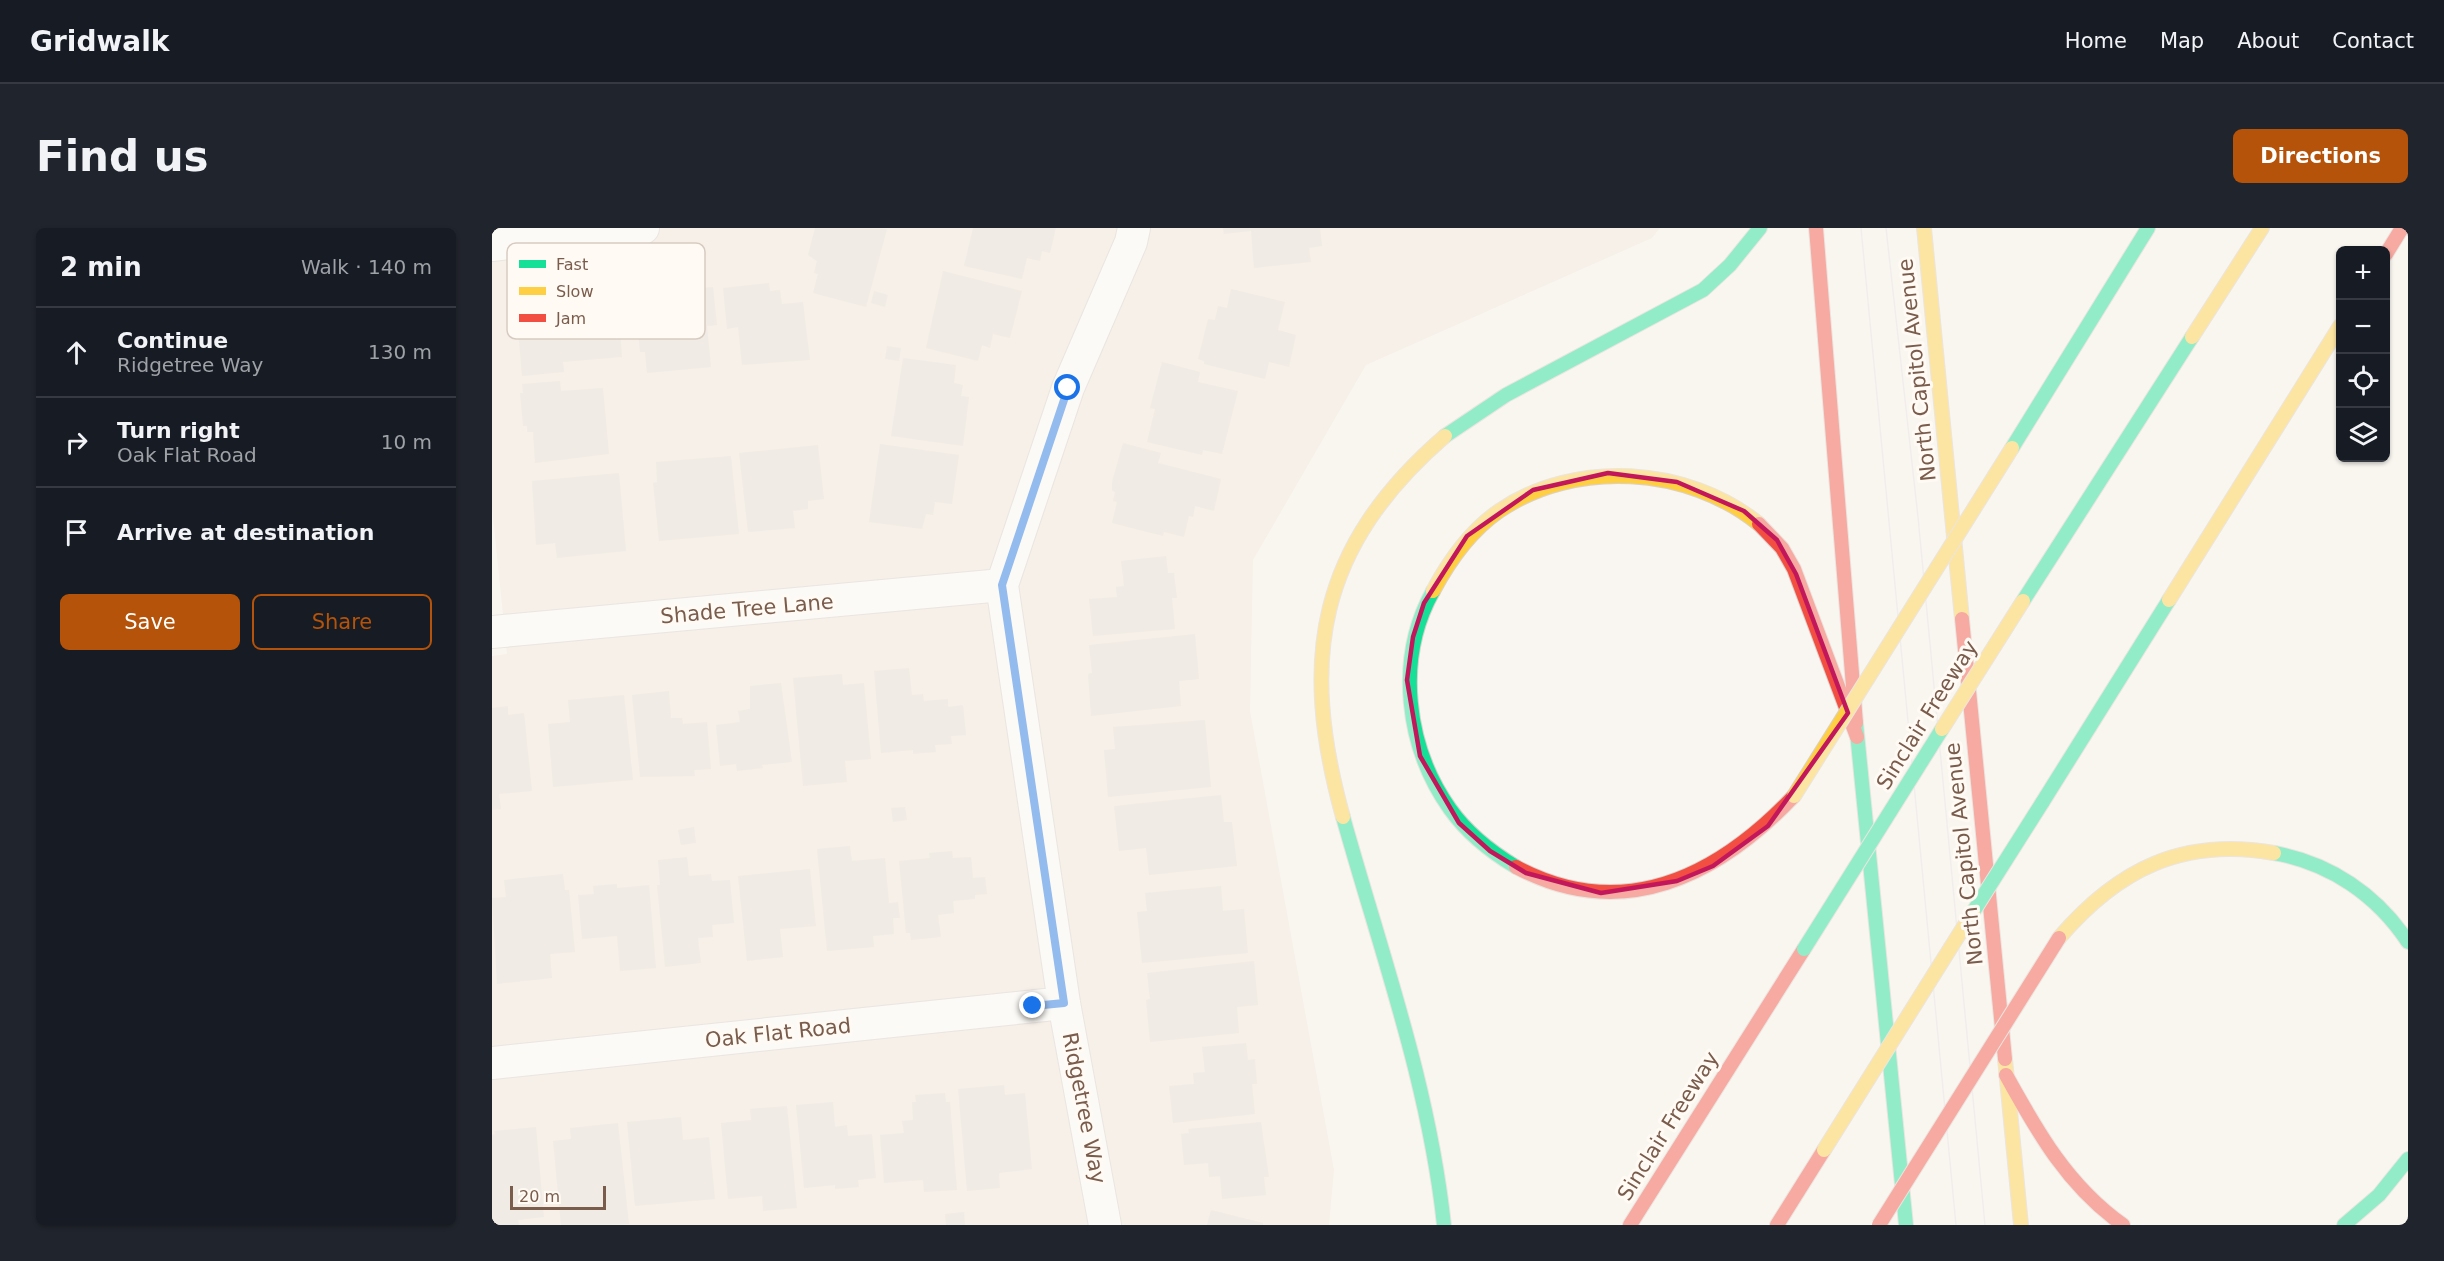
<!DOCTYPE html>
<meta charset="utf-8">
<style>
body{margin:0;font-family:"DejaVu Sans",sans-serif;background:#20242c;color:#f1f3f6}
.controls{position:absolute;right:18px;top:18px;display:grid;overflow:hidden;border-radius:9px;box-shadow:0 2px 4px #0004}
.controls button{width:54px;height:54px;display:grid;place-items:center;padding:0;border:0;border-bottom:2px solid #363941;background:#171b24;color:#f1f3f6;font:30px sans-serif}
.scale{position:absolute;left:18px;bottom:15px;width:96px;box-sizing:border-box;padding-left:6px;border:3px solid #7a5c4d;border-top:0;font-size:16px;line-height:21px;white-space:nowrap;color:#7a5c4d;-webkit-text-stroke:4px #fffaf3;paint-order:stroke}
.stop{position:absolute;width:18px;height:18px;margin:-14px;border:4px solid #1a73e8;border-radius:50%;background:#fff}
.stop.end{background:#1a73e8;border-color:#fff;box-shadow:0 2px 6px #0008}
.list{margin:0;padding:0;list-style:none}
h2{display:flex;justify-content:space-between;align-items:center;height:78px;margin:0;padding:0 24px;font-size:26px}
h2 small{font-size:20px;font-weight:400;color:#9ea1a6}
.list li{display:grid;grid-template-columns:39px 1fr auto;gap:18px;align-items:center;box-sizing:border-box;height:90px;padding:0 24px;border-top:2px solid #363941}
.list b{display:block;font-size:22px;white-space:nowrap}
.list p{margin:0;font-size:20px;white-space:nowrap;color:#9ea1a6}
.list em{font-size:20px;font-style:normal;color:#9ea1a6}
.actions{display:flex;gap:12px;padding:18px 24px}
.actions a{flex:1;padding:14px 0;border:2px solid #b45309;border-radius:9px;text-align:center;font-size:21px;color:#b45309}
.actions .main{background:#b45309;color:#fff}
.icon{flex:none;width:33px;height:33px;fill:none;stroke:currentColor;stroke-width:2;stroke-linecap:round;stroke-linejoin:round}
.map{position:relative;flex:none;width:1916px;height:997px;overflow:hidden;border-radius:9px}
header{display:flex;align-items:center;gap:36px;box-sizing:border-box;height:84px;padding:0 30px;background:#171b24;border-bottom:2px solid #363941}
header strong{font-size:28px}
nav{display:flex;gap:33px;margin-inline-start:auto;font-size:21px}
.intro{display:flex;align-items:center;justify-content:space-between;box-sizing:border-box;height:144px;padding:0 36px}
h1{margin:0;font-size:42px}
.button{padding:15px 27px;border-radius:9px;background:#b45309;color:#fff;font-size:21px;font-weight:700}
main{display:flex;gap:36px;padding:0 36px}
aside{flex:1;background:#171b24;border-radius:9px;box-shadow:0 2px 4px #0004}
.map>svg:first-child{display:block}
</style>
<header>
<strong>Gridwalk</strong>
<nav><a>Home</a><a>Map</a><a>About</a><a>Contact</a></nav>
</header>
<div class="intro"><h1>Find us</h1><a class="button">Directions</a></div>
<main>
<aside>
<h2>2 min<small>Walk · 140 m</small></h2>
<ul class="list">
<li><svg class="icon" aria-label="ahead" viewBox="0 0 24 24"><path d="M12 20V5M6 11l6-6 6 6"/></svg><div><b>Continue</b><p>Ridgetree Way</p></div><em>130 m</em></li>
<li><svg class="icon" aria-label="right" viewBox="0 0 24 24"><path d="M7 20v-9h11M14 6l5 5-5 5"/></svg><div><b>Turn right</b><p>Oak Flat Road</p></div><em>10 m</em></li>
<li><svg class="icon" aria-label="arrive" viewBox="0 0 24 24"><path d="M6 21V4h12l-3 4 3 4H6"/></svg><div><b>Arrive at destination</b></div></li>
</ul>
<div class="actions"><a class="main">Save</a><a>Share</a></div>
</aside>
<div class="map">
<svg width="1916" height="997" viewBox="0 0 1916 997">
<rect width="100%" height="100%" fill="#f9f5f0"/>
<path fill="#f2e8de" d="M0 0H1168L1160 10 874 137 761 332 758 483 842 942 837 997H0V428L15 426 0 279Z"/>
<path fill="#e6ded7" d="M323 0 395 1 374 79 321 65 326 46 322 45 325 33 316 27Z
M481 0H564L558 25 550 23 548 33 535 30 530 51 472 38Z
M731 0H828L830 18 817 20 819 34 762 40 759 3 732 6Z
M451 43 530 63 518 110 501 106 498 120 490 117 486 133 434 120Z
M277 55 278 63 288 62 290 76 311 74 318 132 250 137 246 99 235 101 231 60Z
M221 59 225 97 215 98 219 139 155 145 153 124H148L143 74 175 71 174 63Z
M739 61 793 74 786 102 804 107 797 139 777 134 773 151 712 136V133L706 131 716 91 723 92 726 78 735 80Z
M103 63 106 93 127 91 130 129 71 134 72 144 30 148 26 102 37 101 34 68Z
M382 63 396 67 393 79 379 75Z
M395 118 409 120 407 133 393 131Z
M411 130 464 137 462 155 471 157 469 168 477 169 471 218 399 208Z
M670 134 708 144 706 154 746 163 730 226 711 222 710 227 655 214 663 181 658 180Z
M68 153 69 163 111 160 117 226 43 235 41 204H35V198H31L28 165H31L30 156Z
M631 215 669 225 666 235 729 251 722 283 703 278 701 289 697 288 692 309 672 304 671 308 620 295 625 274 621 273 623 264 620 263V254Z
M388 216 467 227 460 276 443 274 441 287 434 286 430 301 377 294Z
M326 217 332 271 316 273V281L301 283 303 300 256 304 247 225Z
M239 228 247 306 167 313 161 255 165 254 164 234Z
M127 245 134 323 65 330 63 315 44 317 40 253Z
M674 328 676 345H682L685 370H680L683 401 601 408 597 371 625 369 624 359 632 358 629 333Z
M703 406 707 451 687 453 689 478 599 488 596 446 600 445 597 417Z
M417 440 420 467 431 466 432 473 456 471V479L471 477 474 507 459 508 460 516 443 517 444 524 421 526V522L389 525 382 443Z
M350 446 351 457 372 455 379 531 353 533 355 554 311 558 301 450Z
M289 455 300 534 270 537 271 540 245 543 244 536 228 538 224 497 248 494 246 483 258 481V458Z
M177 463 179 490H190L191 496 215 494 219 541 202 542 203 548 148 549 140 467Z
M132 467 141 552 61 559 56 496 78 494 76 472Z
M16 478V487L32 485 40 563 7 566 9 581 0 582V480Z
M713 492 719 559 616 569 612 522 623 521 621 499Z
M729 567 732 594H740L745 638 657 647 654 620 627 623 622 578Z
M413 579 415 592 401 594 399 580Z
M202 599 204 615 189 617 186 602Z
M358 618 360 633 393 630 397 675 406 674 408 690H401L402 706 381 708 382 719 335 723 325 621Z
M460 623 461 630 479 629 481 650 493 649 495 666 483 667V671L461 673 462 685 446 687 449 709 419 712 418 705H414L407 633 438 630 437 625Z
M195 629 197 648 219 646 220 653 238 652 242 695 220 697 221 709 206 710 209 735 173 739 165 657H168L166 632Z
M318 641 324 698 288 701 291 729 255 733 246 648Z
M71 646 73 662H77L83 724 58 726 60 750 5 756 0 670 14 669 12 652Z
M125 656V660L157 657 164 740 128 743 125 708 90 711 86 667 102 666 101 658Z
M729 658 731 683 752 681 756 725 650 735 645 684 655 683 653 665Z
M762 733 766 777 745 779 747 805 658 814 654 772 658 771 655 745Z
M754 815 756 832 763 831 765 856H760L763 886 681 895 677 858 702 856 701 845 713 844 710 819Z
M512 857 513 867 533 865 540 941 507 945 508 960 475 963 466 861Z
M453 865 454 874H458L465 962 432 964 431 952 392 955 388 907 412 905 410 893 421 892 420 874H424L423 867Z
M341 874 343 899 355 897 356 908 380 906 384 950 366 952 367 959 343 961V957L312 960 304 877Z
M295 878 305 980 271 983 270 968 236 971 229 895 259 892 258 881Z
M189 889 191 912 217 909 223 971 143 978 135 894Z
M769 894 777 949H772L774 967 730 971 728 948 717 949 716 935 692 937 689 906 697 905 696 901Z
M126 895 137 996 69 997 61 913 79 911 78 900Z
M44 899 52 989 26 992 27 997H0V907L3 906 2 903Z
M719 982 771 995V997H715Z
M472 984 473 997H454L453 986Z"/>
<g fill="none" stroke-linecap="round" stroke-linejoin="round">
<g stroke="#d7d1cb" stroke-width="34">
<path id="street" d="M0 17 151 0
M0 404 510 357
M0 835 572 775
M613 997 572 775 510 357 576 160 639 14 642 0"/>
</g>
<g stroke="#dad1cc" stroke-width="16">
<path id="fast" d="M953 208 1014 167 1211 62 1238 37 1268 0
M1520 220 1656 0
M941 363C903 431 914 519 958 581 975 605 999 624 1024 639
M1531 373 1700 109
M1364 495 1414 997
M1550 575 1677 372
M851 589C889 725 937 856 952 997
M1782 625C1838 635 1885 667 1916 714
M1852 997 1887 967 1916 931"/>
</g>
<g stroke="#dad1cc" stroke-width="16">
<path id="slow" d="M1432 0 1470 391
M1700 109 1770 0
M941 363C957 333 978 303 1007 283 1083 231 1196 238 1267 296
M1677 372 1848 98
M851 589C807 431 825 319 953 208
M1567 710C1626 641 1691 609 1782 625
M1513 831 1529 997"/>
</g>
<g stroke="#dad1cc" stroke-width="16">
<path id="jam" d="M1324 0 1364 495
M1894 26 1910 0
M1267 296 1290 320 1302 341 1365 509
M1470 391 1513 831
M1024 639C1131 696 1226 648 1302 568
M1514 847C1546 905 1576 958 1631 997
M1138 997 1312 721
M1285 997 1332 922"/>
</g>
<use href="#street" stroke="#fefefd" stroke-width="32"/>
<use href="#fast" stroke="#16e098" stroke-width="14"/>
<use href="#slow" stroke="#ffcf43" stroke-width="14"/>
<use href="#jam" stroke="#f24e42" stroke-width="14"/>
<path stroke="#e6e3e7" stroke-width="1.5" d="M1369 0 1464 997
M1394 0 1426 289 1493 997"/>
<g stroke="#dad1cc" stroke-width="16" stroke-linecap="butt">
<path id="fast-bridge" d="M1481 684 1550 575
M1312 721 1450 501"/>
</g>
<g stroke="#dad1cc" stroke-width="16" stroke-linecap="butt">
<path id="slow-bridge" d="M1450 501 1531 373
M1302 568 1520 220
M1332 922 1481 684"/>
</g>
<g stroke="#dad1cc" stroke-width="16" stroke-linecap="butt">
<path id="jam-bridge" d="M1387 997 1567 710"/>
</g>
<use href="#fast-bridge" stroke="#16e098" stroke-width="14"/>
<use href="#slow-bridge" stroke="#ffcf43" stroke-width="14"/>
<use href="#jam-bridge" stroke="#f24e42" stroke-width="14"/>
</g>
<g fill="none" stroke-linecap="round" stroke-linejoin="round">
<path stroke="#1a73e8" stroke-width="8" d="M541 778 572 775 510 357 576 160"/>
</g>
<path d="M0 0H1916V997H0ZM1116 245 1185 254 1252 283 1285 312 1304 346 1356 485 1276 598 1221 638 1185 653 1109 665 1034 645 998 623 967 595 928 528 915 452 921 409 932 375 975 308 1041 262Z" fill="#f9f5f0" fill-opacity=".55" fill-rule="evenodd"/>
<path fill="none" stroke="#c2185b" stroke-width="4.5" stroke-linejoin="round" d="M1116 245 1185 254 1252 283 1285 312 1304 346 1356 485 1276 598 1221 638 1185 653 1109 665 1034 645 998 623 967 595 928 528 915 452 921 409 932 375 975 308 1041 262Z"/>
<g text-anchor="middle" dominant-baseline="central" stroke-width="6" stroke-linejoin="round" paint-order="stroke">
<g font-size="21" fill="#7a5c4d" stroke="#fffaf3">
<text transform="translate(1425 142) rotate(-96)">North Capitol Avenue</text>
<text transform="translate(255 381) rotate(-5)">Shade Tree Lane</text>
<text transform="translate(1435 487) rotate(-58)">Sinclair Freeway</text>
<text transform="translate(1472 626) rotate(-96)">North Capitol Avenue</text>
<text transform="translate(286 805) rotate(-6)">Oak Flat Road</text>
<text transform="translate(592 880) rotate(79)">Ridgetree Way</text>
<text transform="translate(1176 898) rotate(-58)">Sinclair Freeway</text>
</g>
</g>
<rect x="15" y="15" width="198" height="96" rx="9" fill="#fffaf3" stroke="#d7cbc1" stroke-width="1.5"/>
<rect x="27" y="32" width="27" height="8" fill="#16e098"/>
<rect x="27" y="59" width="27" height="8" fill="#ffcf43"/>
<rect x="27" y="86" width="27" height="8" fill="#f24e42"/>
<g font-size="16" fill="#7a5c4d">
<text x="64" y="42">Fast</text>
<text x="64" y="69">Slow</text>
<text x="64" y="96">Jam</text>
</g>
</svg>
<div class="controls">
<button>+</button>
<button>−</button>
<button><svg class="icon" aria-label="locate" viewBox="0 0 24 24"><circle cx="12" cy="12" r="6"/><path d="M12 2v4M12 18v4M2 12h4M18 12h4"/></svg></button>
<button><svg class="icon" aria-label="layers" viewBox="0 0 24 24"><path d="M12 4l9 5-9 5-9-5zM3 14l9 5 9-5"/></svg></button>
</div>
<div class="scale">20 m</div>
<div class="stop" style="left:576px;top:160px"></div>
<div class="stop end" style="left:541px;top:778px"></div>
</div>
</main>
